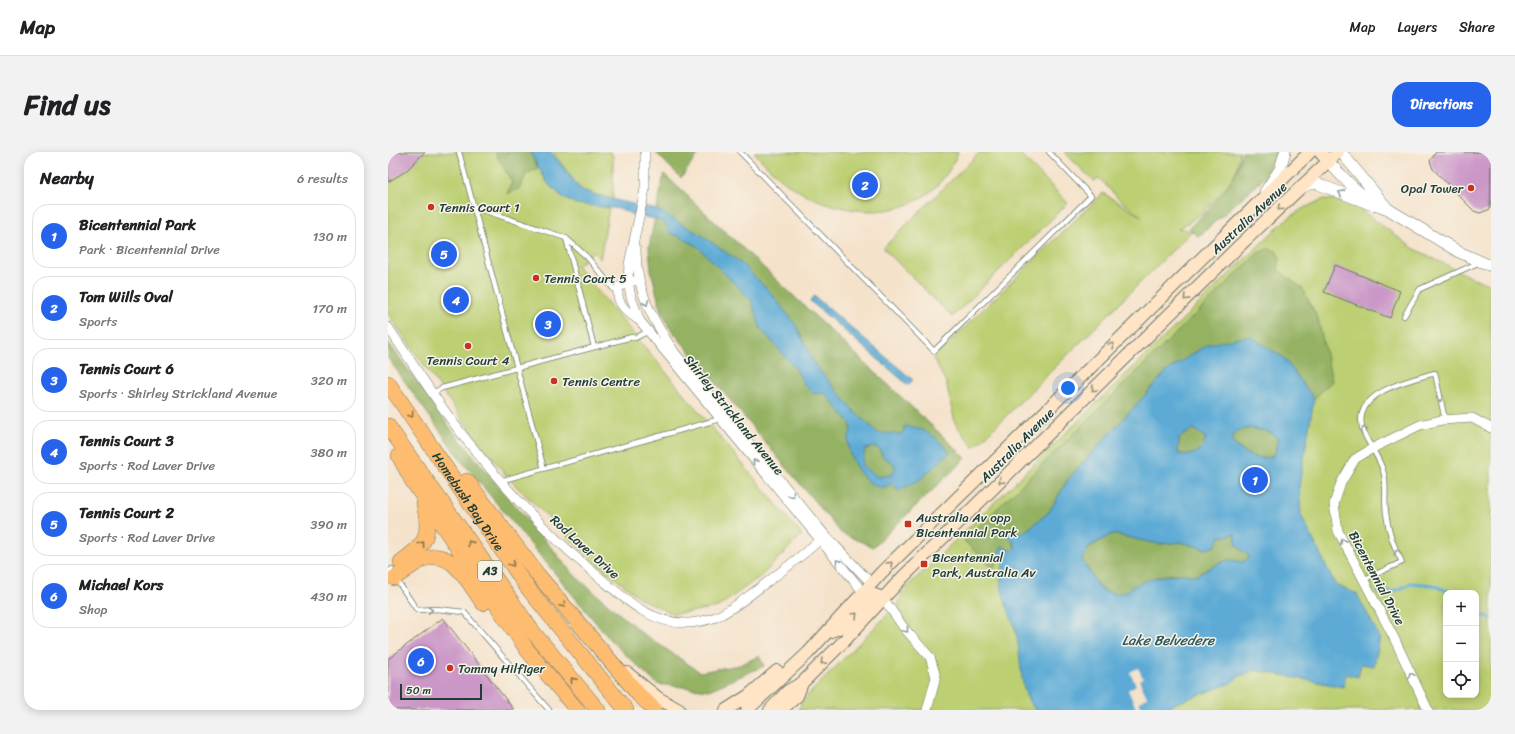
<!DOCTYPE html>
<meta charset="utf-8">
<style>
body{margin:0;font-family:Sriracha,sans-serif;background:#f2f2f2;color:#202124}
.controls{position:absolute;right:12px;bottom:12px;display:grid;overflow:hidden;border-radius:8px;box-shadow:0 2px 10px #0003}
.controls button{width:36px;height:36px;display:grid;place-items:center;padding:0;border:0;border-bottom:1px solid #e0e0e0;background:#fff;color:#202124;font:20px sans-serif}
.scale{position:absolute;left:12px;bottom:10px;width:82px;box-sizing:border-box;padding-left:4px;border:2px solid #1f3d34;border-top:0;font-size:11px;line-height:14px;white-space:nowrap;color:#1f3d34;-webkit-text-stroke:3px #f7f3e8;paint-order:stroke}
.you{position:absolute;left:680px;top:236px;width:14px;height:14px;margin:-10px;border:3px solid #fff;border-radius:50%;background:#1a73e8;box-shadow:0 0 0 6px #1a73e833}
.badge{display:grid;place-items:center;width:26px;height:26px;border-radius:50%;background:#2563eb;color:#fff;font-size:13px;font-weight:700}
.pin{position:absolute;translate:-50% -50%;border:2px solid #fff;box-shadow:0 1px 4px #0006}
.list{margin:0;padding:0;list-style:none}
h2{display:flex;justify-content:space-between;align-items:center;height:52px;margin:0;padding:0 16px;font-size:17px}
h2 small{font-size:13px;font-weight:400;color:#757577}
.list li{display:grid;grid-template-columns:26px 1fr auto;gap:12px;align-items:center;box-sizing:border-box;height:64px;margin:0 8px 8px;padding:0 8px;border:1px solid #e0e0e0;border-radius:16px}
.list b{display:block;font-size:15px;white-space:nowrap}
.list p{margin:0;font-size:13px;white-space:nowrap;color:#757577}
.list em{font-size:13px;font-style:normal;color:#757577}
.icon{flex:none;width:22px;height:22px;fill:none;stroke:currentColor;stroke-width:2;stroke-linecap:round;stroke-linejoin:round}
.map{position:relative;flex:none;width:1103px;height:558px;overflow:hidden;border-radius:16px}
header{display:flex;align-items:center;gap:24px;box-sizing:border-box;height:56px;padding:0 20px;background:#fff;border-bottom:1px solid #e0e0e0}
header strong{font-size:19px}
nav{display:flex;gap:22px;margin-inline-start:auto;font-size:14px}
.intro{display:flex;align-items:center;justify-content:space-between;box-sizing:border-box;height:96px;padding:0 24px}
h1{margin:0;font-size:28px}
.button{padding:10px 18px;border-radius:16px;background:#2563eb;color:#fff;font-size:14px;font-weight:700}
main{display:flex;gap:24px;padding:0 24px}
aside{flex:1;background:#fff;border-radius:16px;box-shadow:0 2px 10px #0003}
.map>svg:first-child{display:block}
</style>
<header>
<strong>Map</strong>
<nav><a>Map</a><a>Layers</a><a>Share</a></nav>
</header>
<div class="intro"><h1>Find us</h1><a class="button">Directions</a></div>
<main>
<aside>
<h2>Nearby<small>6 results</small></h2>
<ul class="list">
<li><span class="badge">1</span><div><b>Bicentennial Park</b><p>Park · Bicentennial Drive</p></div><em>130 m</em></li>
<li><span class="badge">2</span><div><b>Tom Wills Oval</b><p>Sports</p></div><em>170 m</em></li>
<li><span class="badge">3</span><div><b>Tennis Court 6</b><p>Sports · Shirley Strickland Avenue</p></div><em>320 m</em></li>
<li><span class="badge">4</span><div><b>Tennis Court 3</b><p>Sports · Rod Laver Drive</p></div><em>380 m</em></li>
<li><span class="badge">5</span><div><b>Tennis Court 2</b><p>Sports · Rod Laver Drive</p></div><em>390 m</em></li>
<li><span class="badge">6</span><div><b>Michael Kors</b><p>Shop</p></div><em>430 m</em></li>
</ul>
</aside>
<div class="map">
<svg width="1103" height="558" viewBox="0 0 1103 558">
<rect width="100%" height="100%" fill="#f7f3e8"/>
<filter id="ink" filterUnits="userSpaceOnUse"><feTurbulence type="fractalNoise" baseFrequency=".025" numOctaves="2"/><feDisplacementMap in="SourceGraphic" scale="8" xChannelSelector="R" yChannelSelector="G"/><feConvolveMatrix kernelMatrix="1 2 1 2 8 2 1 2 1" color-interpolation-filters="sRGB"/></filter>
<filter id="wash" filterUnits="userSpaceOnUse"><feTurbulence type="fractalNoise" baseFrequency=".012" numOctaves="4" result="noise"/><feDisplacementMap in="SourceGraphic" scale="16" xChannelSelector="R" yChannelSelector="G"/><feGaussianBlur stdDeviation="0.9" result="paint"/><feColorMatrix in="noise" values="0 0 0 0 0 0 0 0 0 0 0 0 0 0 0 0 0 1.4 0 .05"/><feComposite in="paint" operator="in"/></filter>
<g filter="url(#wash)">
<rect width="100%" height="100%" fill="#f5e2ca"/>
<path fill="#bccf72" stroke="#6e8653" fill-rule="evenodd" d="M0 0H142L160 32 177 47 221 56 212 107 206 99 189 114 414 383 373 424 330 455 302 460 285 462 253 447 204 408 121 327 79 274 0 162Z
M165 0H223L225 5V47L208 43 192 37Z
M366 0H570C544 67 475 70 418 43 398 33 380 16 366 0Z
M592 0H630L680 51 564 165 495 96Z
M676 0H852C851 6 850 13 848 19 840 37 809 69 790 76L804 79 586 296 567 271 558 230 545 206 715 41 754 65 732 48 711 26 706 29Z
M936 47 956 49 966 53 1025 96 1084 126 1103 133V558H410L416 547 511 451 514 440 895 70 914 57ZM1058 441H1088V543H1058Z"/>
<path fill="#95b264" stroke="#5a784c" d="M107 0H142L150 16 138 22 132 36 119 42 124 30Z
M267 0H312L293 26Z
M854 0H890L883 20 810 85 801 76C824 53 848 33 854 0Z
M276 22 578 306 485 395 453 381 281 175 271 151 263 118 261 95Z
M880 97 888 99 892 106 890 118 914 136 930 167 944 229 926 247 896 206 820 192 780 218 681 326 661 360 634 382 623 374V387L627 396 623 399 614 395 606 417 576 389 871 100Z
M0 190 67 282 187 424 254 481 312 520 352 513 371 504 376 514 321 538 269 532 223 489 72 307 0 206Z
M861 276 879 279 889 285 888 298 883 305C864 308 857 302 843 289L849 279Z
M805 277 818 286C812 303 808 303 790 302L791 286Z
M724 382 771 392 792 390 818 397 827 394 832 385 847 382 849 394 862 405 855 410 841 408 831 411 809 423 791 422 775 423 745 434 738 440 726 442 712 437 694 407 701 395Z"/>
<path fill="#5baad5" stroke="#3d7484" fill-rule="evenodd" d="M142 0H163L192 37 208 43 269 58 313 83 353 111 383 141 408 173 427 213 468 261 490 281 512 282 516 279V274L535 278 548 286 562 300 533 327 510 339 505 331C502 332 499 334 496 335 479 339 458 304 460 289 460 282 465 279 462 271L437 241 426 242 416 232 407 216 373 177 363 148 309 94 291 84 283 82 275 69 243 62 233 57 188 52 177 47 160 32ZM485 295 492 297 494 304 506 312 507 316 503 323 490 325 474 313 477 297Z
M426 144 525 228 520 233 422 149Z
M862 184 896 206 926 247 911 334 913 363 947 432 969 442 992 486 986 514 973 512 970 525 958 522 955 535 867 518 850 525 843 531 770 558H648C630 543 634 504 628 482 625 467 617 453 614 438 612 428 614 419 616 410L609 405 614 394 623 399 627 396 626 390 619 383 623 374 634 382 661 360 681 326 780 218 820 192ZM861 276 879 279 889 285 888 298 884 305C864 308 857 303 843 289L849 279ZM805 277 818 286C812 302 808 303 790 302L791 286ZM724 382 771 392 792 390 818 397 827 394 832 385 847 382 849 394 862 405 855 410 841 408 831 411 809 423 791 422 765 426 745 434 738 440 726 442 712 437 694 408 701 395Z"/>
<path fill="#f5e2ca" d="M750 516 755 526 751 528 759 545 751 550 755 558H749L740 538 748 533 742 520Z"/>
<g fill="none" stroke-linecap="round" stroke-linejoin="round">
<path stroke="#5baad5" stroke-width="3.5" d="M990 441 1010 438 1023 431 1045 433 1064 441
M1079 441H1080
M1088 458 1093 463 1103 466"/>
</g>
<g id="blocks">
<path fill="#cb97c7" d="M0 0H37L18 19 0 30Z
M1048 0H1103L1102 57 1092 61 1086 59 1045 17 1042 9Z
M947 113 1012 139 1002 166 936 140Z
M55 466 126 558H0V507Z"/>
</g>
</g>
<g filter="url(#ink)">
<use href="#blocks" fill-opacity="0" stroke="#6a7768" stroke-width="1"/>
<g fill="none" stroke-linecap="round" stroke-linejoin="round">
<g stroke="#6a7768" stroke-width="6">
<path id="service" d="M71 0 156 317
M352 0 546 199 703 44 661 0
M86 55 178 86 206 195
M179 87 199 105 229 141
M1016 164 1032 137 1092 110
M45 241 54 236 244 185 247 186 259 180
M112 329 332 267
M0 420 4 417
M8 427 29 458 49 457 76 460 161 558
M975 428 1014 410C1006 396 1000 377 998 361 996 348 999 334 996 322 992 304 978 291 974 275 966 239 1023 228 1047 221L1057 268"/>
</g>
<g stroke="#6a7768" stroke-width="10">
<path id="minor" d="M257 0V37L241 112 240 130 243 145 252 169 475 440
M248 97C248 139 264 167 287 201L437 383 483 431
M246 129 240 130 231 135C226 151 240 161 252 169
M0 175C25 212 49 251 77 286 117 337 161 384 211 425 238 448 264 473 302 471 311 470 320 468 328 465 342 459 354 449 366 440 390 422 415 404 437 383
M495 446 516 476 542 505 548 525 539 558
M1040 558 1006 486 950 379 946 352 953 331 967 307 985 296 1032 273 1054 268 1084 266 1103 276"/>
</g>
<g stroke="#6a7768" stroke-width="12">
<path id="tertiary" d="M953 0 1000 57
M941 10C956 27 977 50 1000 57L1071 100 1103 114
M913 36 921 32H930L985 53
M877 40 892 17 897 0"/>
</g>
<g stroke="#6a7768" stroke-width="14">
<path id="secondary" d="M932 0 941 10
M441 480 456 474 487 443 495 446
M239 521 270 546 291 558
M338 558 360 544 389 519
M359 558 420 501 493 421 922 0
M382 558 400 539 414 531 457 488 514 426 850 95 950 0
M393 558 409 544 414 531"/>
</g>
<g stroke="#6a7768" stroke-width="16">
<g id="trunk">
<path id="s1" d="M0 231 139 435 238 558"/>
<path d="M0 274 145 480 210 558"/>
<path d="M11 304 25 330 140 499 189 558"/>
<path d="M79 329 150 423 251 543 267 558"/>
<path d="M13 410C39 391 43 384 36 352"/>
<path d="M6 426C16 420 26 411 36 407 64 395 81 432 95 451"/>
</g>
</g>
<use href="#service" stroke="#fff" stroke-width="4.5"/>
<use href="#minor" stroke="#fff" stroke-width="9"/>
<use href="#tertiary" stroke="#fff" stroke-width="11"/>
<use href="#secondary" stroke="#ffe4c6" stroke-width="12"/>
<use href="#trunk" stroke="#febc70" stroke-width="15"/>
</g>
<defs><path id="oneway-chevron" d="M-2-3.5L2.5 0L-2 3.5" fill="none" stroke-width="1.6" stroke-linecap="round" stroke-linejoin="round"/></defs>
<g stroke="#8f9e9a">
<use href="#oneway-chevron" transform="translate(953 41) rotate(-155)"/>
<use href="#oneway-chevron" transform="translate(258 151) rotate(67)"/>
<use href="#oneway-chevron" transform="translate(1052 247) rotate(79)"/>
<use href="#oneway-chevron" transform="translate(976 277) rotate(-107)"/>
<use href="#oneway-chevron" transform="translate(367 310) rotate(-129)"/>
<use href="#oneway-chevron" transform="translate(404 343) rotate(51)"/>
<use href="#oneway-chevron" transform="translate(955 389) rotate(-117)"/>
<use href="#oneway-chevron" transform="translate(1009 400) rotate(-110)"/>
<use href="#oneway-chevron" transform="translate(450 410) rotate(-130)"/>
<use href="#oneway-chevron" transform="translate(42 458) rotate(-3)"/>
<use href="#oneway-chevron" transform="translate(518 478) rotate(50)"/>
<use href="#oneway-chevron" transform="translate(1023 523) rotate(-116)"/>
</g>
<g stroke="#8f907d">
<use href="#oneway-chevron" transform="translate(892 56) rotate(137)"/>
<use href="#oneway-chevron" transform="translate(798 146) rotate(135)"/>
<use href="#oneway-chevron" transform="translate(724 193) rotate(-45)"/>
<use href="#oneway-chevron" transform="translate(706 237) rotate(135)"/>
<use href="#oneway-chevron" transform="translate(613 329) rotate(135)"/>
<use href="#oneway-chevron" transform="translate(502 412) rotate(-45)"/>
<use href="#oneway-chevron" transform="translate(467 463) rotate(-45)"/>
<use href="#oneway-chevron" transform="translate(435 510) rotate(135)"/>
</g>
<g stroke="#83764f">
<use href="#oneway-chevron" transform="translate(23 263) rotate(55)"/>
<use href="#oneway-chevron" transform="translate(82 391) rotate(-125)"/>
<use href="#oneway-chevron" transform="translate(34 392) rotate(-55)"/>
<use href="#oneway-chevron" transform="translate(124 412) rotate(56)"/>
<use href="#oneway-chevron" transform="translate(175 453) rotate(50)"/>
<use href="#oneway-chevron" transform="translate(185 528) rotate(-129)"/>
</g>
</g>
<g fill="#c8321e" stroke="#f7f3e8" stroke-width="1.5">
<circle cx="1083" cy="36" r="4"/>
<circle cx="43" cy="55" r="4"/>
<circle cx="148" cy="126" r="4"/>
<circle cx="80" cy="194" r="4"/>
<circle cx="166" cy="229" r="4"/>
<rect x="516" y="368" width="8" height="8" rx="2"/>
<rect x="532" y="408" width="8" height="8" rx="2"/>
<circle cx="62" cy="516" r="4"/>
</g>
<g text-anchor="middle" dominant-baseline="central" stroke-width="3" stroke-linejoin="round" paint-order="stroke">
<rect fill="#f7f3e8" stroke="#60746a" stroke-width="1" x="90" y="409" width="24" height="20" rx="3"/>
<g font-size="12" font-weight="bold" fill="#1f3d34">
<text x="102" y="419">A3</text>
</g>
<g font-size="13" fill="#1f3d34" stroke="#f7f3e8" text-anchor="start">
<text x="1075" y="36" text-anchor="end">Opal Tower</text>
<text x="51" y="55">Tennis Court 1</text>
<text x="156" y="126">Tennis Court 5</text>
<text x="80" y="208" text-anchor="middle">Tennis Court 4</text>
<text x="174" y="229">Tennis Centre</text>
<text x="528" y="365">Australia Av opp<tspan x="528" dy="15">Bicentennial Park</tspan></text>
<text x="544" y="405">Bicentennial<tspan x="544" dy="15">Park, Australia Av</tspan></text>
<text x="70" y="516">Tommy Hilfiger</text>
</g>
<g font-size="13" fill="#1f3d34" stroke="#f7f3e8">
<text transform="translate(861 66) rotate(-43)">Australia Avenue</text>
<text transform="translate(346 263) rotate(51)">Shirley Strickland Avenue</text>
<text transform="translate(629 293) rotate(-45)">Australia Avenue</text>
<text stroke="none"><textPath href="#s1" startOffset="143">Homebush Bay Drive</textPath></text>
<text transform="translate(197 395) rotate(42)">Rod Laver Drive</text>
<text transform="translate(989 426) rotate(62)">Bicentennial Drive</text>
</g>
<g font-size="14" font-style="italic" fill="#2e585c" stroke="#f7f3e8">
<text x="780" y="488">Lake Belvedere</text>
</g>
</g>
</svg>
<div class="controls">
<button>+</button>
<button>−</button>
<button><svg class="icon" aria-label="locate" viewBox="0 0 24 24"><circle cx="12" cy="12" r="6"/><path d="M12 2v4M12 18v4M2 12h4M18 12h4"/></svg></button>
</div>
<div class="scale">50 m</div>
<div class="you"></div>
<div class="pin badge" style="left:867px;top:328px">1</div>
<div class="pin badge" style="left:477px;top:33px">2</div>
<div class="pin badge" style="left:160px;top:172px">3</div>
<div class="pin badge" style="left:68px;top:148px">4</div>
<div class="pin badge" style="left:56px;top:102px">5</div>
<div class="pin badge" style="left:33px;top:509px">6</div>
</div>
</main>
